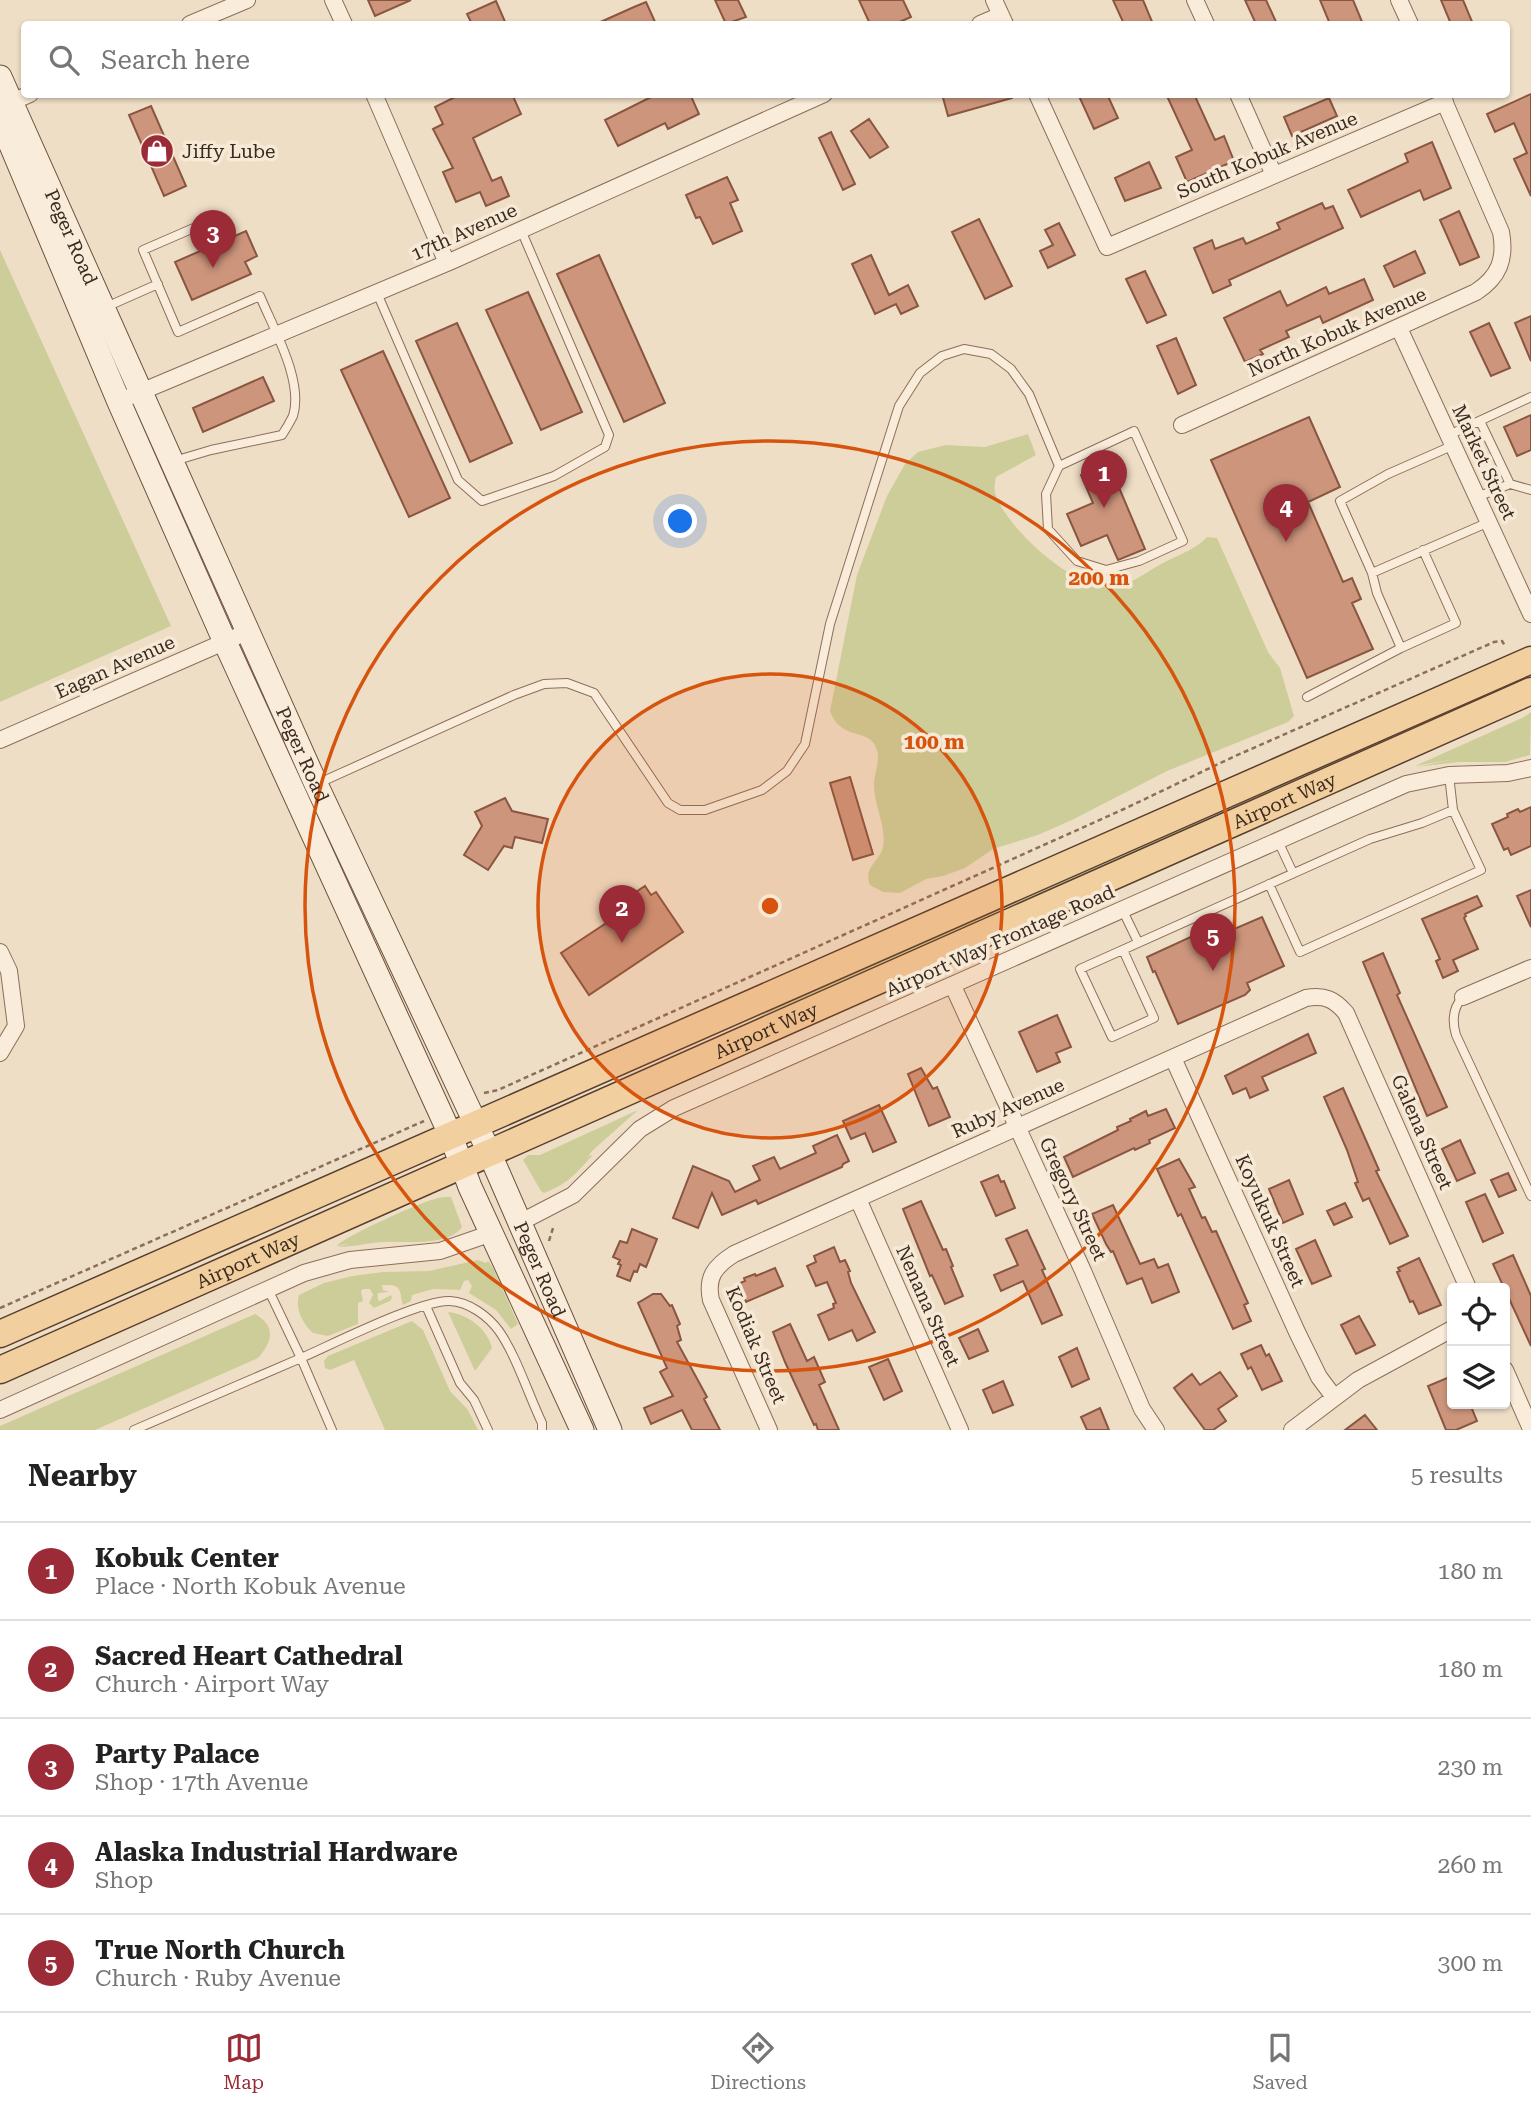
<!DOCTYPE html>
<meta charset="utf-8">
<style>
body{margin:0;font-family:"Roboto Serif",serif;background:#f2f2f2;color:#222}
.controls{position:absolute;right:21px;bottom:21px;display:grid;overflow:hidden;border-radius:7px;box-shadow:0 2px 5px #0004}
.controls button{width:63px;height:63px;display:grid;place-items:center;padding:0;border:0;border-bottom:2px solid #e0e0e0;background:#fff;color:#222;font:35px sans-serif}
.you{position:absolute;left:681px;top:522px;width:24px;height:24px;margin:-18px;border:5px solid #fff;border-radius:50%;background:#1a73e8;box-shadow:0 0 0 10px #1a73e833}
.badge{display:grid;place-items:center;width:46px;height:46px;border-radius:50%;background:#9a2b37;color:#fff;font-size:23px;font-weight:700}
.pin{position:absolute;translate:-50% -58px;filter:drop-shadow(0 2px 4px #0008)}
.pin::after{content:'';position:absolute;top:37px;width:24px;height:21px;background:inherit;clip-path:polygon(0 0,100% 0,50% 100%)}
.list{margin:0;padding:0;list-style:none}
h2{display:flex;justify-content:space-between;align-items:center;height:91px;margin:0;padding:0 28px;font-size:30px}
h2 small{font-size:23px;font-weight:400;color:#767676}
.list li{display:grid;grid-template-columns:46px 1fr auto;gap:21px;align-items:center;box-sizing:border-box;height:98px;padding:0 28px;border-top:2px solid #e0e0e0}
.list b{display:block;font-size:26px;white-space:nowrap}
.list p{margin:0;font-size:23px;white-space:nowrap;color:#767676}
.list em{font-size:23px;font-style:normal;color:#767676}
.icon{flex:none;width:38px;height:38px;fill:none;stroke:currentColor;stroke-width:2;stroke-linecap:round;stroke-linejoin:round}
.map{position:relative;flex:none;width:1531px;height:1430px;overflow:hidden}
.search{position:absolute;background:#fff;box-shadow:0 2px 5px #0004;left:21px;right:21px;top:21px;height:77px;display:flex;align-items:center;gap:18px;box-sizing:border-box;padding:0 24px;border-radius:7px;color:#767676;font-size:26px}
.sheet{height:581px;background:#fff}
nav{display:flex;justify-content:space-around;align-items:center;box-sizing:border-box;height:98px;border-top:2px solid #e0e0e0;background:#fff;font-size:19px;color:#767676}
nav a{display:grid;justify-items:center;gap:4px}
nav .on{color:#9a2b37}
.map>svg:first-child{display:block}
</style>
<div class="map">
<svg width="1531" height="1430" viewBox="0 0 1531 1430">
<rect width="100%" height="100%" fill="#efdec6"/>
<path fill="#cdcd99" d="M0 250 171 626 0 702Z
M1028 434 1036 455 996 477C995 482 994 488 995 493 1006 528 1074 590 1112 587 1130 585 1142 575 1156 567 1173 556 1193 552 1207 537L1217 538 1268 652 1280 668 1294 716 1288 722 1167 771 1074 819 1038 835 993 849 965 868 943 876 926 879 900 893 883 892 870 885C863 867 879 863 883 847 887 827 873 803 874 782 875 772 880 761 877 750 870 726 842 743 830 711L857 575 887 496 905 464 918 452 946 445 985 447Z
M1531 712 1530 755 1505 762H1459L1416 767 1455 759 1415 766 1522 718Z
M1278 780 1280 785 1251 803 747 1025 788 999Z
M638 1110 592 1151 586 1159 590 1155 592 1156C575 1174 568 1184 544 1193L541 1191 523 1160 528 1155H540Z
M451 1197 462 1227C448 1247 405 1241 382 1242 368 1243 352 1247 338 1247L350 1243 337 1246C343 1237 419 1203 435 1199 440 1197 446 1197 451 1197Z
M478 1260 486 1263 488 1261 493 1268 518 1324 511 1329 496 1310 469 1293 472 1286 468 1280 464 1281 460 1290 433 1289 412 1295 411 1301 403 1305C399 1289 402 1284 382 1285L383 1290 389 1292 378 1293V1300L380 1301 391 1295 392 1298 390 1301 374 1308 369 1303 373 1295 370 1289H363L361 1291 363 1301 358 1303V1324L328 1336 313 1333C302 1323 295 1309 299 1295L324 1283 352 1276 383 1272 429 1271Z
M448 1312C467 1314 487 1328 492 1348L475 1371Z
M255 1314C276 1326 273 1341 258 1358L95 1430H0V1426Z
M412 1321 423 1330 450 1391 468 1410 478 1430H385L354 1360 330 1370 325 1368 324 1361 328 1356Z"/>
<path fill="#cd957c" stroke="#8a5641" stroke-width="2" d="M368 0H411L375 16Z
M715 0H738L746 17 726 24Z
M859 0H903L911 17 895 24H870Z
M1113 0H1143L1153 24H1124Z
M1245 0H1266L1277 24H1256Z
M1320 0H1353L1363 24H1330Z
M1441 0H1463L1473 24H1451Z
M496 1 506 24H472L467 14Z
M646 2 656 24H596L634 7Z
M461 94H512L521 114 473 138 492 181 501 177 509 196 486 206 480 192 456 202 443 172 453 168 433 129 443 124 435 107Z
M657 94H690L699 114 668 129 665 123 618 146 605 120Z
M942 94H1012V98L948 116Z
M1078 94H1107L1118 118 1094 129Z
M1166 94H1194L1215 140 1224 136 1234 161 1187 182 1176 157 1192 150Z
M1531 94V196L1514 159 1527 153 1514 123 1495 132 1487 114Z
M1329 98 1337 116 1292 136 1284 117Z
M151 106 186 186 164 196 129 115Z
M869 119 888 147 870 158 851 131Z
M831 132 855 184 843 190 819 138Z
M1432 142 1451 188 1424 200 1420 190 1361 217 1348 190 1408 162 1405 154Z
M1149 162 1161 188 1125 201 1115 178Z
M727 177 738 200 730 203 742 231 713 244 700 217 696 218 686 195Z
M1322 203 1325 209 1333 206 1343 228 1229 280 1231 285 1213 293 1194 248 1212 240 1215 249 1243 238 1246 244 1280 229 1277 223Z
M1459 211 1479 257 1460 265 1440 220Z
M979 219 1012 286 985 299 952 232Z
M1059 223 1075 255 1048 268 1040 251 1053 245 1045 230Z
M246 231 257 256 245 262 251 274 192 300 175 262Z
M1415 251 1425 273 1394 287 1384 266Z
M599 255 665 403 624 422 557 274Z
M871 255 889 295 908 285 918 306 901 314 896 304 875 314 852 264Z
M1145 271 1166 315 1147 323 1126 279Z
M1364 279 1373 300 1323 323 1320 316 1286 331 1289 337 1260 350 1263 354 1245 362 1224 318 1280 291 1287 306 1326 287 1329 294Z
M528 292 582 412 541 430 486 310Z
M1531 316V361L1515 323Z
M457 323 512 443 470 462 416 341Z
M1489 323 1510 368 1491 376 1470 332Z
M1176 338 1196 385 1178 394 1157 346Z
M383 351 450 498 409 517 341 370Z
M263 377 274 401 203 432 193 408Z
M1531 415V450L1517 456 1504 427Z
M1309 417 1340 487 1308 502 1343 582 1352 578 1361 599 1352 603 1373 649 1307 678 1211 460Z
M1109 464 1145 549 1118 560 1107 535 1081 546 1067 514 1093 503 1081 475Z
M850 777 873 854 853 860 830 783Z
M505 798 512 811 548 819 542 843 515 837 512 848 504 846 488 870 464 855 482 826 475 812Z
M1531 807V846L1511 855 1508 848 1504 850 1492 824 1508 817 1507 814 1518 809 1520 812Z
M645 886 651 895 656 892 683 932 589 995 561 953 638 902 633 894Z
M1531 890V927L1517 896Z
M1477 896 1482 906 1465 914 1466 916 1464 918 1478 949 1453 960 1458 971 1443 978 1436 961 1440 959 1422 919Z
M1262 917 1284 966 1247 983 1250 990 1245 995 1178 1024 1155 971 1153 972 1147 957 1221 923 1225 933Z
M1383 953 1400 993 1397 995 1447 1107 1427 1116 1363 962Z
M1057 1015 1071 1047 1056 1053 1060 1062 1037 1072 1019 1032Z
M1308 1034 1316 1053 1262 1077 1268 1090 1250 1098 1246 1088 1233 1094 1225 1076Z
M921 1068 933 1089 937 1087 950 1117 929 1126 908 1074Z
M1343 1088 1379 1170 1376 1171 1408 1236 1390 1244 1369 1198 1363 1201 1355 1183 1358 1182 1347 1150 1324 1097Z
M879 1105 896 1142 873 1152 865 1133 851 1139 843 1121Z
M1166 1109 1175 1128 1149 1140 1150 1143 1135 1150 1134 1148 1073 1177 1064 1157 1118 1130 1117 1127 1131 1121 1130 1119 1146 1111 1148 1116Z
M837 1135 849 1161 843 1164 842 1167 758 1204 756 1200 722 1215 712 1193 698 1228 673 1218 693 1166 729 1181 735 1192 760 1180 753 1166 774 1157 780 1169 816 1153 813 1146Z
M1460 1140 1475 1173 1457 1181 1442 1149Z
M1179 1159 1195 1187 1189 1189 1202 1218 1205 1217 1212 1232 1216 1231 1248 1303 1244 1305 1251 1321 1233 1329 1181 1214 1178 1216 1157 1169Z
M1508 1173 1516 1190 1499 1197 1491 1180Z
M998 1175 1001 1182 1004 1181 1015 1208 996 1216 981 1182Z
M1289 1180 1303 1214 1283 1223 1269 1189Z
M1485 1194 1503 1233 1483 1242 1466 1202Z
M921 1201 943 1250 946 1249 953 1266 951 1267 963 1296 945 1304 932 1275 930 1276 903 1209Z
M1345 1203 1352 1217 1334 1225 1327 1211Z
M1113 1205 1140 1264 1154 1259 1158 1268 1168 1264 1179 1292 1152 1303 1142 1278 1127 1284 1113 1251 1111 1252 1106 1244 1092 1214Z
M632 1229 657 1239 646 1267 640 1264 637 1272 634 1271 630 1281 617 1276 621 1265 618 1264 620 1260 613 1257 620 1241 627 1243Z
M1027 1230 1045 1269 1042 1270 1062 1315 1042 1324 1023 1281 1001 1291 994 1275 1018 1265 1006 1239Z
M1315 1240 1331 1276 1312 1284 1296 1249Z
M834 1247 840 1262 845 1260 850 1271 848 1272 851 1283 875 1332 857 1341 852 1330 829 1340 818 1315 834 1308 833 1304 836 1303 827 1282 816 1286 807 1266 816 1262 814 1256Z
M1513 1255 1531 1296V1346L1493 1264Z
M1419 1258 1441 1305 1419 1314 1413 1301 1410 1302 1397 1272 1400 1271 1398 1268Z
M775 1268 783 1286 746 1302 738 1284 745 1281 744 1278 755 1274 756 1276Z
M653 1294H661L670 1306 672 1305 680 1324 677 1326 681 1340 677 1342 707 1397 704 1399 720 1430H692L682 1410 651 1424 644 1408 673 1396 660 1372 667 1368 638 1303Z
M1359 1316 1375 1345 1356 1354 1341 1325Z
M790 1324 807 1361 814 1357 825 1382 819 1385 839 1430H818L816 1424 814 1425 785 1362 773 1332Z
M978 1329 988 1351 969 1359 959 1338Z
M1261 1345 1266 1356 1269 1354 1282 1381 1262 1390 1251 1367 1248 1369 1241 1354Z
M1077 1348 1089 1379 1072 1387 1059 1357Z
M888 1359 902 1391 884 1400 869 1367Z
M1220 1372 1237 1396 1218 1409 1226 1421 1213 1430H1205L1174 1388 1192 1374 1200 1385Z
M1452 1376V1404H1470L1477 1421 1456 1430H1446L1428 1386Z
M1003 1381 1013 1405 993 1413 983 1390Z
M1100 1408 1109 1430H1087L1081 1417Z
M1365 1415 1377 1430H1345Z"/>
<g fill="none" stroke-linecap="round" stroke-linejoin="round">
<g stroke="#8b6f5b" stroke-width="10">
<path id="service" d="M377 293 458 480 482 501 554 476 605 447 609 435 521 230
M106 307 158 284
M1480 421 1510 484
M1449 435 1531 397
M1454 445 1388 474 1340 501 1372 573 1489 522
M174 461 211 450 282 435C286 429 290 422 293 416 304 381 273 328 260 296L178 332 143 250 219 217
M1477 497 1510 484 1531 490
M1372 573 1377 593 1401 648 1456 623 1423 550
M1307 697 1401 648
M319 783 514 695 544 684 567 683 594 693 668 803 680 810H705L762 790 787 771 805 744 830 624 899 406 920 373 942 356 964 349 991 354 1011 369 1029 394 1059 466 1046 494 1048 529 1077 561 1106 570 1139 561 1183 541 1134 431 1059 466
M1278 841 1293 873
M1269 884 1300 952 1481 870 1453 810 1449 775
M1122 909 1138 942
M1123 950 1154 1018 1112 1037 1080 969 1370 839 1422 823 1453 810
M1463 997C1452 1008 1452 1021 1456 1035L1531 1196
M268 1289 301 1358C331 1345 422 1299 450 1301 469 1302 488 1316 499 1331 516 1355 529 1396 542 1423V1430
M426 1306 460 1383 474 1400 488 1430
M134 1430 301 1358 332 1430"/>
</g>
<g stroke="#8b6f5b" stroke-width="18">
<path id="minor" d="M333 0 344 24
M994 0 1005 24
M1195 0 1206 24
M1399 0 1410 24
M190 24 247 0
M980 24 1001 15
M374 94 447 263
M1037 94 1107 247 1445 102
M1238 94 1274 175
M0 107 30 94
M1399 328 1531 614
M131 396 447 263 824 94
M1182 425 1476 292C1499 277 1506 259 1501 232L1441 94
M0 740 247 632
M0 952 9 971 16 1026 0 1053
M953 986 1083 1271 1142 1409 1156 1430
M1463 997 1531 968
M1173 1058 1297 1332 1319 1377 1334 1397
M858 1199 960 1430
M519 1223 573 1195 640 1129 674 1108 1406 784 1449 775 1508 773 1531 768
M1505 1370 1531 1429
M0 1410 304 1273 350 1260 440 1251 492 1233
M769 1430 711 1300C706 1277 715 1266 734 1254L1306 998C1325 995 1334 999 1346 1013L1468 1288
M1292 1430 1358 1380 1452 1329"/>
</g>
<g stroke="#6c513e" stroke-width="25">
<g id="secondary">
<path id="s1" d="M0 77 316 784 489 1152 610 1430"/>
<path d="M0 119 119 402 225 642 450 1134 470 1187 582 1430"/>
</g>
</g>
<g stroke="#583e2f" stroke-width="29">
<g id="primary">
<path d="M0 1334 1531 660"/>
<path id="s2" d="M0 1370 1531 691"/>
</g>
</g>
<path stroke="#8b6f5b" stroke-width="2.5" stroke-dasharray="5 3.5" stroke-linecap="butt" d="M484 1093 498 1090 1124 809 1233 757 1494 642 1502 641 1505 646
M549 1241 553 1228
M0 1308 424 1121"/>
<use href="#service" stroke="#f9ecda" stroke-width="8"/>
<use href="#minor" stroke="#f9ecda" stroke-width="16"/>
<use href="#secondary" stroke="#f9ecda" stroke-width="23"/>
<use href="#primary" stroke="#f2cf9e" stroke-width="26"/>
</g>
<circle cx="770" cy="906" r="232" fill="#d7540e" fill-opacity=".12"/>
<g fill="none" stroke="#d7540e" stroke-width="3.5">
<circle cx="770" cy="906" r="232"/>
<circle cx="770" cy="906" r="465"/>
</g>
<defs>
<g id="shop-disc" transform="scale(1.75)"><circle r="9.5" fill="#9a2b37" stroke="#f6e9d6"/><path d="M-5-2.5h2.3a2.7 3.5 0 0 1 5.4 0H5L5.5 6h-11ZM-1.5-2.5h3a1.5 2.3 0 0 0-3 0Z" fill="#fff"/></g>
</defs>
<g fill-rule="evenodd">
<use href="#shop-disc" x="157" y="151"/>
</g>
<g text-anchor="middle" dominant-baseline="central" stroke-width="7" stroke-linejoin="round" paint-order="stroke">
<g font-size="19" fill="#3b2a1f" stroke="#f6e9d6" text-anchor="start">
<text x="182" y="151">Jiffy Lube</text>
</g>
<g font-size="19" fill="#3b2a1f" stroke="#f6e9d6">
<text transform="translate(1267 155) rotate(-23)">South Kobuk Avenue</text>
<text transform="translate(464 232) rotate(-24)">17th Avenue</text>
<text stroke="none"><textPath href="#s1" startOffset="175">Peger Road</textPath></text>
<text transform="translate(1337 332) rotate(-24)">North Kobuk Avenue</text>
<text transform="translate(1484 462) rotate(65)">Market Street</text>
<text transform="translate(115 667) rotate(-24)">Eagan Avenue</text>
<text stroke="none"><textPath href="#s1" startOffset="742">Peger Road</textPath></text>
<text stroke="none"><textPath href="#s2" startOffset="1405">Airport Way</textPath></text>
<text transform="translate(1000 941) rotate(-24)">Airport Way Frontage Road</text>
<text stroke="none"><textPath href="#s2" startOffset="838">Airport Way</textPath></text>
<text transform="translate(1008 1108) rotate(-24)">Ruby Avenue</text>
<text transform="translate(1422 1132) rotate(66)">Galena Street</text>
<text transform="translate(1073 1199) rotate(65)">Gregory Street</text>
<text transform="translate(1270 1221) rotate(66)">Koyukuk Street</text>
<text stroke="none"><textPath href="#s2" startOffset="271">Airport Way</textPath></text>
<text stroke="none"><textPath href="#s1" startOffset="1309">Peger Road</textPath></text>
<text transform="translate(928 1306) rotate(66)">Nenana Street</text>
<text transform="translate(756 1345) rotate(67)">Kodiak Street</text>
</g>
</g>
<circle cx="770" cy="906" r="10" fill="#d7540e" stroke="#f6e9d6" stroke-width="3.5"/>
<g font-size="21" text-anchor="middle" font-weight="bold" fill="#d7540e" stroke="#f6e9d6" stroke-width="7" stroke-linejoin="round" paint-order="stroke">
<text x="1099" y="585">200 m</text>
<text x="934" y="749">100 m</text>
</g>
</svg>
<div class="controls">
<button><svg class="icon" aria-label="locate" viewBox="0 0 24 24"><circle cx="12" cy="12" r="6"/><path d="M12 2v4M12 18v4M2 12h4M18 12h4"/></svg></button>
<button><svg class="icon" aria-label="layers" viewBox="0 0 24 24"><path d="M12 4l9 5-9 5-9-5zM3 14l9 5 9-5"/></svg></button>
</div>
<div class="you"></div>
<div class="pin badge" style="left:1104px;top:508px">1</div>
<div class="pin badge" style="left:622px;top:943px">2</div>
<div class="pin badge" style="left:213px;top:268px">3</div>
<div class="pin badge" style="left:1286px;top:542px">4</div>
<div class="pin badge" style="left:1213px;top:971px">5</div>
<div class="search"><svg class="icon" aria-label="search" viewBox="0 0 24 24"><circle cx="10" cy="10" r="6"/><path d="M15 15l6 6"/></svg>Search here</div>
</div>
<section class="sheet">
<h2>Nearby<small>5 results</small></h2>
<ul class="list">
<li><span class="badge">1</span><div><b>Kobuk Center</b><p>Place · North Kobuk Avenue</p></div><em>180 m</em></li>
<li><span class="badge">2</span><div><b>Sacred Heart Cathedral</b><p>Church · Airport Way</p></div><em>180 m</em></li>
<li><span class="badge">3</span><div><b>Party Palace</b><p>Shop · 17th Avenue</p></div><em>230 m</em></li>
<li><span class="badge">4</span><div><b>Alaska Industrial Hardware</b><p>Shop</p></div><em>260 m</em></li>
<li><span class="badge">5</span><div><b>True North Church</b><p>Church · Ruby Avenue</p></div><em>300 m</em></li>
</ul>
</section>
<nav>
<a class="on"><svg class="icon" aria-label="map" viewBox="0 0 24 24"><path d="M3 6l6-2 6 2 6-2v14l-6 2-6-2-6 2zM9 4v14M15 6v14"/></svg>Map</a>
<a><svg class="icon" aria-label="directions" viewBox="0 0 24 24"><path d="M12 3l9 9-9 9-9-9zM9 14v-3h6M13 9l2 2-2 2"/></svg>Directions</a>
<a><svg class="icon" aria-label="saved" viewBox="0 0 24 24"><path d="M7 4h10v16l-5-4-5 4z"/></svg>Saved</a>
</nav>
